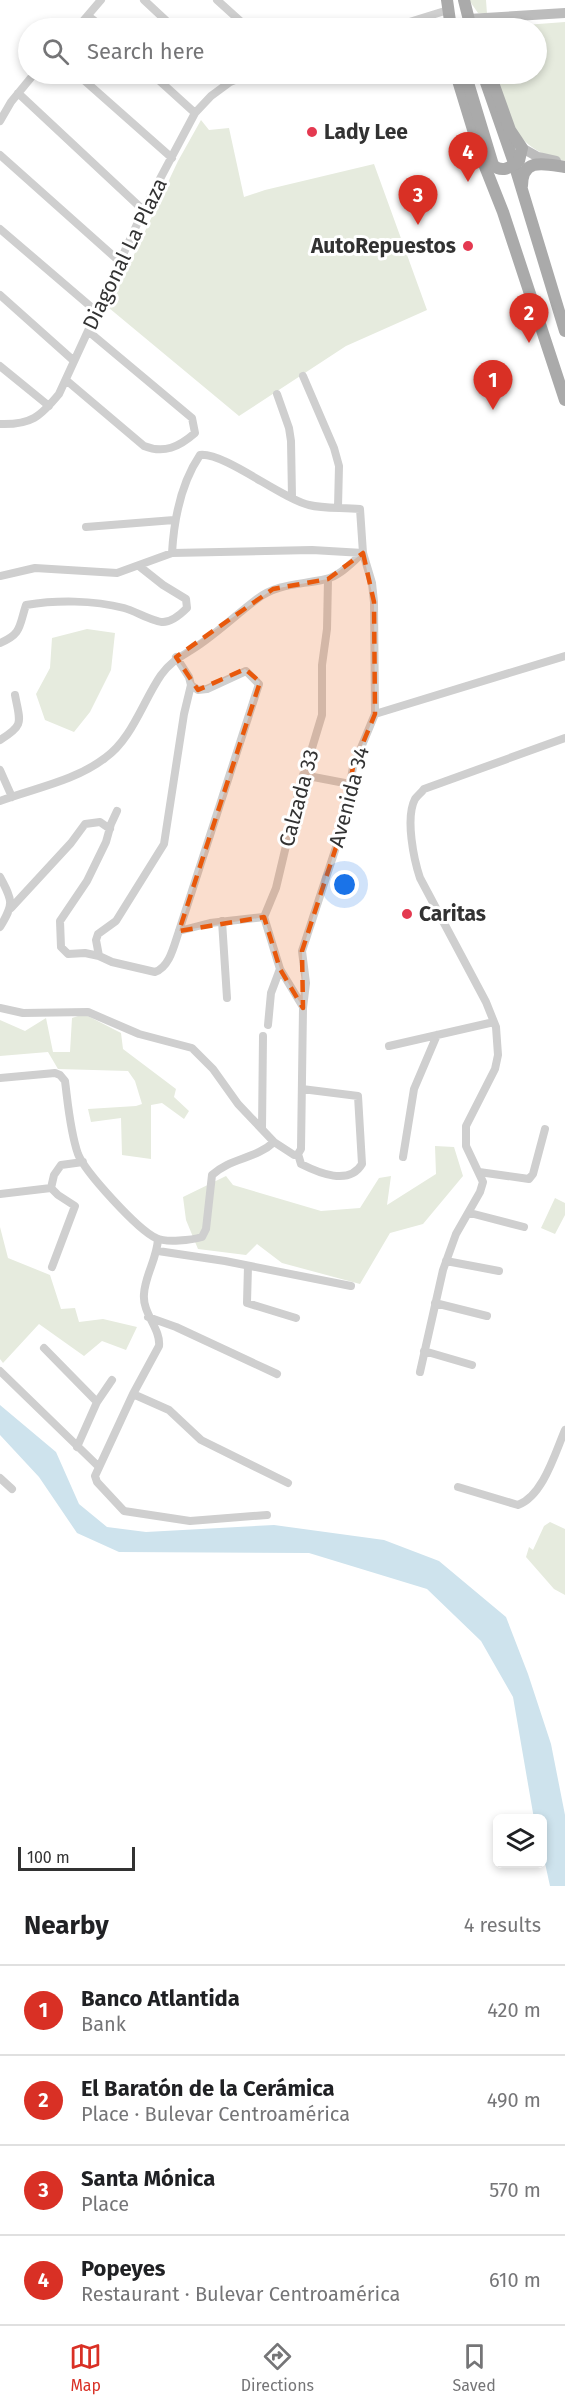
<!DOCTYPE html>
<meta charset="utf-8">
<style>
body{margin:0;font-family:"Fira Sans",sans-serif;background:#f2f2f2;color:#202124}
.controls{position:absolute;right:18px;bottom:18px;display:grid;overflow:hidden;border-radius:9px;box-shadow:0 3px 9px #0003}
.controls button{width:54px;height:54px;display:grid;place-items:center;padding:0;border:0;border-bottom:2px solid #e0e0e0;background:#fff;color:#202124;font:30px sans-serif}
.scale{position:absolute;left:18px;bottom:15px;width:117px;box-sizing:border-box;padding-left:6px;border:3px solid #323232;border-top:0;font-size:16px;line-height:21px;white-space:nowrap;color:#323232;-webkit-text-stroke:4px #fff;paint-order:stroke}
.you{position:absolute;left:345px;top:885px;width:21px;height:21px;margin:-15px;border:4px solid #fff;border-radius:50%;background:#1a73e8;box-shadow:0 0 0 9px #1a73e833}
.badge{display:grid;place-items:center;width:39px;height:39px;border-radius:50%;background:#d93025;color:#fff;font-size:20px;font-weight:700}
.pin{position:absolute;translate:-50% -50px;filter:drop-shadow(0 2px 3px #0008)}
.pin::after{content:'';position:absolute;top:32px;width:21px;height:18px;background:inherit;clip-path:polygon(0 0,100% 0,50% 100%)}
.list{margin:0;padding:0;list-style:none}
h2{display:flex;justify-content:space-between;align-items:center;height:78px;margin:0;padding:0 24px;font-size:26px}
h2 small{font-size:20px;font-weight:400;color:#757577}
.list li{display:grid;grid-template-columns:39px 1fr auto;gap:18px;align-items:center;box-sizing:border-box;height:90px;padding:0 24px;border-top:2px solid #e0e0e0}
.list b{display:block;font-size:22px;white-space:nowrap}
.list p{margin:0;font-size:20px;white-space:nowrap;color:#757577}
.list em{font-size:20px;font-style:normal;color:#757577}
.icon{flex:none;width:33px;height:33px;fill:none;stroke:currentColor;stroke-width:2;stroke-linecap:round;stroke-linejoin:round}
.map{position:relative;flex:none;width:565px;height:1886px;overflow:hidden}
.search{position:absolute;background:#fff;box-shadow:0 3px 9px #0003;left:18px;right:18px;top:18px;height:66px;display:flex;align-items:center;gap:15px;box-sizing:border-box;padding:0 21px;border-radius:33px;color:#757577;font-size:22px}
.sheet{height:438px;background:#fff}
nav{display:flex;justify-content:space-around;align-items:center;box-sizing:border-box;height:84px;border-top:2px solid #e0e0e0;background:#fff;font-size:16px;color:#757577}
nav a{display:grid;justify-items:center;gap:3px}
nav .on{color:#d93025}
.map>svg:first-child{display:block}
</style>
<div class="map">
<svg width="565" height="1886" viewBox="0 0 565 1886">
<rect width="100%" height="100%" fill="#fff"/>
<path fill="#e6ebde" d="M469 0H486L487 14 478 13Z
M565 22V161C510 147 513 121 496 74H536V28H524L525 25Z
M201 120 209 130 229 128 244 197 265 190 374 164 427 310 346 346 239 416 109 308 178 161Z
M87 629 115 633 111 670 90 712 74 732 45 720 36 694 50 668 52 638Z
M84 1014 121 1033 123 1049 176 1089 174 1097 189 1111 184 1119 162 1103 151 1105V1159L122 1155 121 1118 91 1122 88 1109 136 1106 142 1104 135 1081 128 1071 58 1069 48 1052 0 1056V1020L25 1031 46 1018 53 1052H70L72 1018Z
M435 1146 454 1147 463 1176 423 1224 390 1233 360 1284 282 1263 257 1244 246 1255 198 1249 186 1220 183 1197 226 1176 233 1185 321 1211 360 1208 379 1178 391 1176 387 1205 436 1174Z
M555 1198 565 1203V1215L555 1234 541 1228Z
M0 1227 8 1258 50 1275 61 1309 75 1308 79 1322 103 1319 137 1327 126 1350 102 1341 84 1356 39 1324 3 1363 0 1359Z
M550 1522 565 1529V1595L554 1589 526 1557 529 1547 533 1550 544 1526Z"/>
<path fill="#cee3ed" d="M0 1405 56 1452 79 1504 107 1527 146 1532 274 1525 384 1540 439 1561 506 1617 528 1674 551 1744 565 1815V1886H550L543 1854 542 1818H534L533 1813 513 1697 481 1641 427 1589 309 1553 119 1552 77 1533 39 1477 0 1435Z"/>
<g fill="none" stroke-linecap="round" stroke-linejoin="round">
<path stroke="#cfcfcf" stroke-width="8" d="M144 0 174 28
M217 0 248 28
M88 16 104 28
M77 28 101 0
M390 28 448 10
M77 74 172 158
M152 74 195 113
M222 74 230 82
M18 93 140 207 144 209
M0 121 11 102 34 74
M0 155 119 261
M0 229 97 312
M0 295 74 361
M0 366 49 406
M303 376 334 448 339 466 338 507
M66 380 144 446C164 454 179 447 195 433L192 418 88 331
M277 394 289 428 291 441 292 497
M0 424C31 425 40 417 59 394L144 209 195 113 211 96 230 82 250 74
M86 527 174 520
M172 553C174 519 181 483 200 455 224 452 282 499 309 505 325 509 343 507 360 509L363 553 372 583 374 602 375 714 353 767 342 829 302 951 306 983 303 1008 301 1149 298 1154
M0 576 35 568 117 573 172 553 312 550 363 553
M0 643C22 634 19 626 26 605 56 600 93 600 124 608 135 611 154 622 163 622 172 622 181 614 187 608L186 599 163 585 139 566
M176 657 189 677 191 685 184 714 164 844 116 921 98 934 96 940 99 956 112 962 155 972C170 967 174 945 179 931L259 684 246 671 207 689 198 690 191 685
M375 714 565 656
M0 740C25 725 20 722 15 695
M0 770 12 797
M303 775 350 784
M0 801C35 788 75 781 105 758 132 739 143 701 161 675 172 660 181 657 196 647 217 633 236 615 257 599 278 583 301 585 326 579 340 576 352 562 363 553
M0 877C13 901 14 904 0 927
M11 908 71 843 85 824 100 822 110 829
M222 921 227 998
M179 931 210 923 264 917
M99 956 85 953 68 954 61 947 60 921 87 881 106 842 111 824 117 811
M303 1007 280 969 264 917 276 888 299 791 322 715V665L327 629 328 579
M0 1008 23 1013 88 1012 139 1034 192 1048 213 1069 238 1104 274 1142 294 1155 298 1154
M268 1025 271 993 280 969
M389 1046 494 1022
M0 1078 55 1073 60 1075 65 1081C68 1104 70 1131 78 1154 85 1172 138 1230 156 1238 166 1243 192 1240 202 1237L206 1229 212 1175C230 1158 256 1159 274 1142
M262 1129 263 1036
M298 1154 301 1164C319 1173 349 1186 362 1164L358 1096 302 1089
M403 1157 414 1089 437 1035
M479 1172 529 1179 533 1174 545 1129
M51 1188 58 1195 75 1206 52 1267
M51 1188 54 1175 61 1165 83 1162
M0 1194 51 1188
M470 1213 524 1227
M158 1239C157 1259 145 1275 144 1294 142 1313 161 1329 159 1346L133 1394 95 1476 97 1482 124 1511 190 1521 267 1515
M158 1251 225 1261 351 1286
M446 1261 499 1271
M248 1266 247 1303 296 1318
M435 1303 487 1316
M148 1317 176 1327 277 1374
M44 1348 97 1402
M424 1351 472 1365
M0 1371 99 1467
M420 1372 443 1270 456 1234 480 1192 483 1182 466 1146V1126L495 1069 498 1055 496 1027 486 1002 420 878C414 860 405 818 415 799 417 796 422 792 424 789L565 738
M133 1394 169 1410 201 1440 288 1483
M77 1447 97 1402 112 1380
M0 1478 12 1489
M458 1487 518 1505C543 1496 555 1453 565 1430"/>
<path stroke="#bcbcbc" stroke-width="10" d="M468 19 565 13
M522 148 538 157 556 161"/>
<path stroke="#aaa" stroke-width="12" d="M447 0 451 28
M464 0 471 28
M456 74 482 159 503 212 565 400
M483 74 513 160 565 331
M522 186C522 157 545 164 565 167"/>
<path stroke="#aaa" stroke-width="12" d="M466 76 493 165C502 173 510 168 519 161L522 148 510 130 491 77"/>
</g>
<path fill="#e8590c" fill-opacity="0.2" stroke="#e8590c" stroke-width="4.5" stroke-dasharray="12 8" stroke-linejoin="round" d="M363 553 374 602 375 714 353 767 342 829 302 951 303 1008 280 969 264 917 179 931 260 682 245 669 198 690 176 657 273 589 328 579Z"/>
<g fill="#e43950" stroke="#fff" stroke-width="2">
<circle cx="312" cy="132" r="6"/>
<circle cx="468" cy="246" r="6"/>
<circle cx="407" cy="914" r="6"/>
</g>
<g text-anchor="middle" dominant-baseline="central" stroke-width="6" stroke-linejoin="round" paint-order="stroke">
<g font-size="21" font-weight="bold" fill="#323232" stroke="#fff" text-anchor="start">
<text x="324" y="132">Lady Lee</text>
<text x="456" y="246" text-anchor="end">AutoRepuestos</text>
<text x="419" y="914">Caritas</text>
</g>
<g font-size="21" fill="#323232" stroke="#fff">
<text transform="translate(125 254) rotate(-64)">Diagonal La Plaza</text>
<text transform="translate(349 797) rotate(-75)">Avenida 34</text>
<text transform="translate(299 798) rotate(-75)">Calzada 33</text>
</g>
</g>
</svg>
<div class="controls">
<button><svg class="icon" aria-label="layers" viewBox="0 0 24 24"><path d="M12 4l9 5-9 5-9-5zM3 14l9 5 9-5"/></svg></button>
</div>
<div class="scale">100 m</div>
<div class="you"></div>
<div class="pin badge" style="left:493px;top:410px">1</div>
<div class="pin badge" style="left:529px;top:343px">2</div>
<div class="pin badge" style="left:418px;top:225px">3</div>
<div class="pin badge" style="left:468px;top:182px">4</div>
<div class="search"><svg class="icon" aria-label="search" viewBox="0 0 24 24"><circle cx="10" cy="10" r="6"/><path d="M15 15l6 6"/></svg>Search here</div>
</div>
<section class="sheet">
<h2>Nearby<small>4 results</small></h2>
<ul class="list">
<li><span class="badge">1</span><div><b>Banco Atlantida</b><p>Bank</p></div><em>420 m</em></li>
<li><span class="badge">2</span><div><b>El Baratón de la Cerámica</b><p>Place · Bulevar Centroamérica</p></div><em>490 m</em></li>
<li><span class="badge">3</span><div><b>Santa Mónica</b><p>Place</p></div><em>570 m</em></li>
<li><span class="badge">4</span><div><b>Popeyes</b><p>Restaurant · Bulevar Centroamérica</p></div><em>610 m</em></li>
</ul>
</section>
<nav>
<a class="on"><svg class="icon" aria-label="map" viewBox="0 0 24 24"><path d="M3 6l6-2 6 2 6-2v14l-6 2-6-2-6 2zM9 4v14M15 6v14"/></svg>Map</a>
<a><svg class="icon" aria-label="directions" viewBox="0 0 24 24"><path d="M12 3l9 9-9 9-9-9zM9 14v-3h6M13 9l2 2-2 2"/></svg>Directions</a>
<a><svg class="icon" aria-label="saved" viewBox="0 0 24 24"><path d="M7 4h10v16l-5-4-5 4z"/></svg>Saved</a>
</nav>
